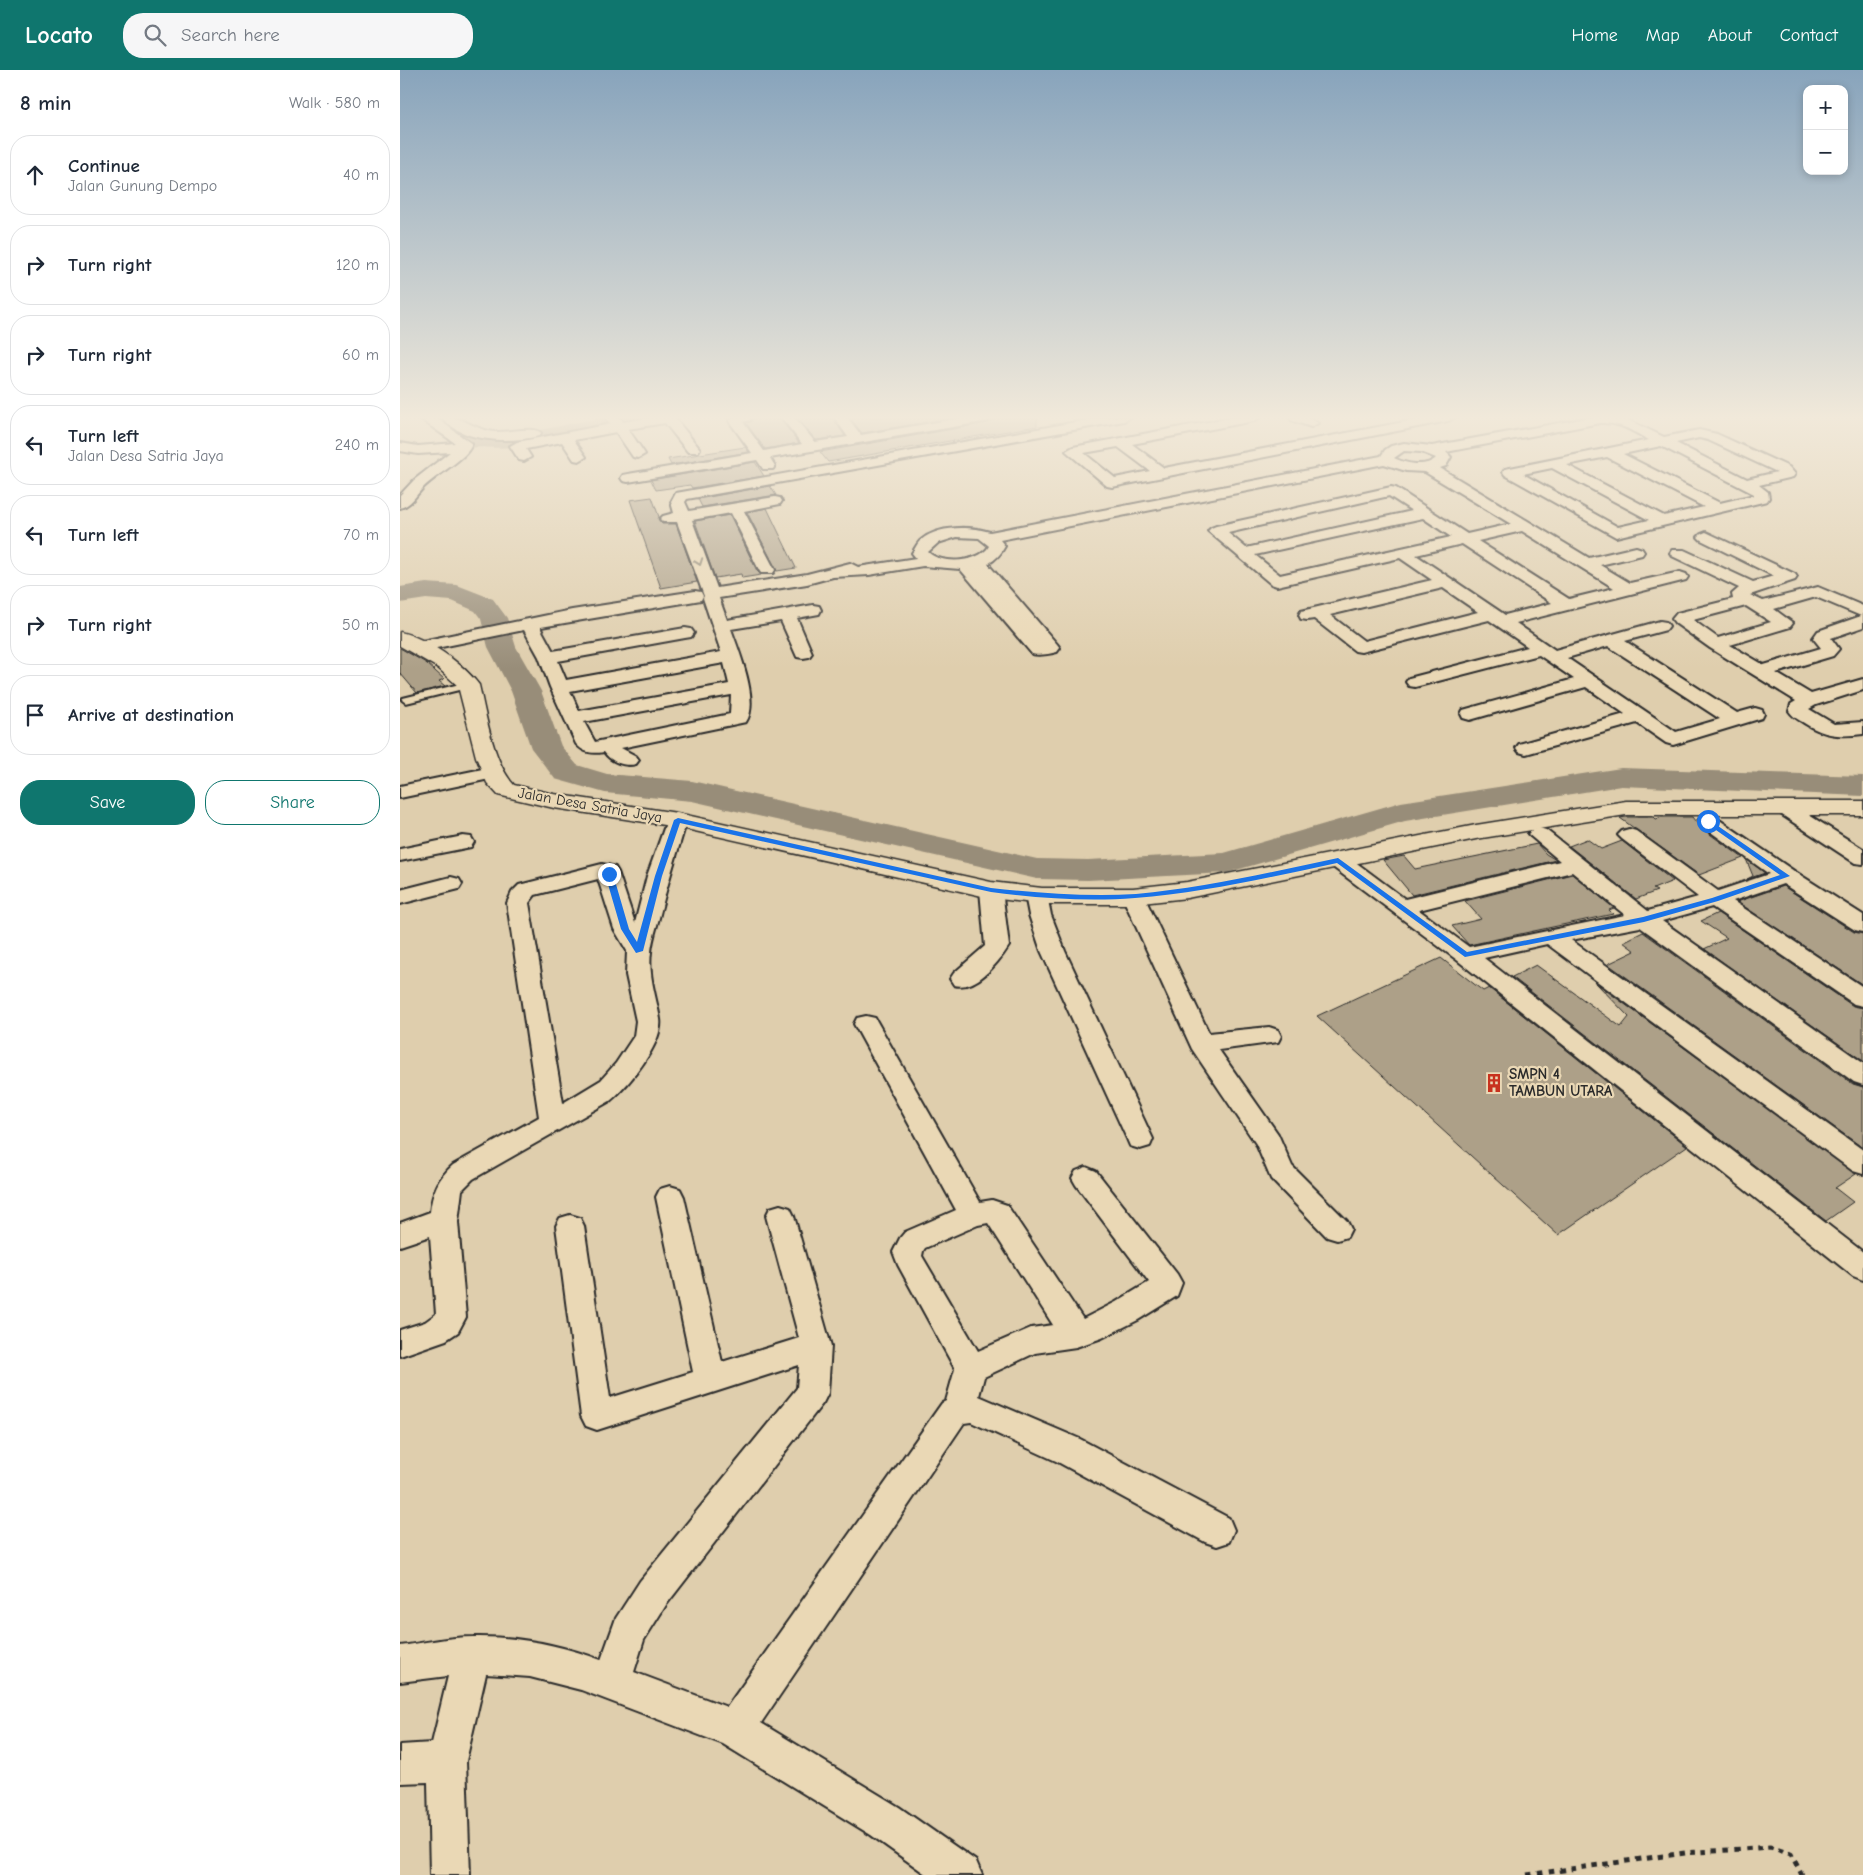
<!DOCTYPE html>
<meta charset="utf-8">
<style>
body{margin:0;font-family:"Comic Neue",sans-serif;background:#f6f6f7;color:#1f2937}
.controls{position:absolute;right:15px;top:15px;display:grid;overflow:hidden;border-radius:10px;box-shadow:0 2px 8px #0003}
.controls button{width:45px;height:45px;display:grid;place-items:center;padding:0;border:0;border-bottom:1px solid #e0e1e3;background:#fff;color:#1f2937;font:25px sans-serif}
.stop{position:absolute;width:15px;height:15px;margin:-11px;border:4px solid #1a73e8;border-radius:50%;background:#fff}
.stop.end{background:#1a73e8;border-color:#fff;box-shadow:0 1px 5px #0008}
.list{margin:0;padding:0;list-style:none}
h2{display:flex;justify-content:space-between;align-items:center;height:65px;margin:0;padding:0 20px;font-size:21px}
h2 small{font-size:16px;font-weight:400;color:#747a83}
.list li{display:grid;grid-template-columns:32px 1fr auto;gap:15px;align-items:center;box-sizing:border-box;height:80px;margin:0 10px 10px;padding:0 10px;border:1px solid #e0e1e3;border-radius:20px}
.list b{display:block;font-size:19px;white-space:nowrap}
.list p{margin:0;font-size:16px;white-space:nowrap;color:#747a83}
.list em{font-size:16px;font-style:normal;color:#747a83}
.actions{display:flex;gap:10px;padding:15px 20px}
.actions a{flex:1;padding:11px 0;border:1px solid #0f766e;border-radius:20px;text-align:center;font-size:18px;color:#0f766e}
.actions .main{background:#0f766e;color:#fff}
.icon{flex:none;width:28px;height:28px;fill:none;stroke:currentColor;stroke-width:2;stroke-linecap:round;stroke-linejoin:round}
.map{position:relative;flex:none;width:1463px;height:1805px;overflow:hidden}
header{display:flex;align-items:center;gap:30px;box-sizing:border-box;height:70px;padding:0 25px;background:#0f766e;color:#fff}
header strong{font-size:24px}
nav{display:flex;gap:28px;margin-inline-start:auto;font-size:18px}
.search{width:350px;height:45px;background:#f6f6f7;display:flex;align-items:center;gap:12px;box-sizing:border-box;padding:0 18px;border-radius:20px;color:#747a83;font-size:19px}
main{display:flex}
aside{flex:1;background:#fff}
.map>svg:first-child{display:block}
</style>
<header>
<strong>Locato</strong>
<div class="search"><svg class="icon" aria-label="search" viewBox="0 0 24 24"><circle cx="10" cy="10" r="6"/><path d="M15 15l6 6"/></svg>Search here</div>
<nav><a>Home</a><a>Map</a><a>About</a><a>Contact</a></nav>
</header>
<main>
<aside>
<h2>8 min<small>Walk · 580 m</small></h2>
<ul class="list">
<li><svg class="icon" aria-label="ahead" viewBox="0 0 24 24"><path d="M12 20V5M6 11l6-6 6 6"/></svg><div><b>Continue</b><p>Jalan Gunung Dempo</p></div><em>40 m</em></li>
<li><svg class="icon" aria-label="right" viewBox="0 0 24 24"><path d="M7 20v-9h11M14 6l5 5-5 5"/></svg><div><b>Turn right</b></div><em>120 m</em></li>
<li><svg class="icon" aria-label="right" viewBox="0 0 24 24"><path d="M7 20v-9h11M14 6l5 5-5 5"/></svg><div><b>Turn right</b></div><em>60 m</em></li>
<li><svg class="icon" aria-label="left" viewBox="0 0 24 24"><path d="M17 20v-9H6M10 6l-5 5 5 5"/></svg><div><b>Turn left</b><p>Jalan Desa Satria Jaya</p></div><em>240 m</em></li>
<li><svg class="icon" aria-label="left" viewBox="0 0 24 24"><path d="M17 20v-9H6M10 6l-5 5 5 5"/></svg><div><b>Turn left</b></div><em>70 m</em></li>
<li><svg class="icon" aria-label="right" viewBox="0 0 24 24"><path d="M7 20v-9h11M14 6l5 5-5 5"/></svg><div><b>Turn right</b></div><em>50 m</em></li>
<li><svg class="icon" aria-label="arrive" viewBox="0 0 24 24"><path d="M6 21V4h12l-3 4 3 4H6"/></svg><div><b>Arrive at destination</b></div></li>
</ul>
<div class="actions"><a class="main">Save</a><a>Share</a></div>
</aside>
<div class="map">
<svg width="1463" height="1805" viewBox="0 0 1463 1805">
<rect width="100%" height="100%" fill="#dfcead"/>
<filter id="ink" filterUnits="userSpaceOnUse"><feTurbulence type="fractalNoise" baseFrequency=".02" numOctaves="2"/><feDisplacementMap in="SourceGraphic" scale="10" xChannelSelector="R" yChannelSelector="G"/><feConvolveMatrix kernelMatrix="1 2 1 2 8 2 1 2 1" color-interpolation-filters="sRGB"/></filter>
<g filter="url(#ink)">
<path fill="#c1b397" stroke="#766f61" d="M27 347H49L72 362 135 363 221 347H238L216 351 219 356 117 376 64 377 57 368Z"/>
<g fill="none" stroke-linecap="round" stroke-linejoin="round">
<path fill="#988d79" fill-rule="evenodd" d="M27 347C32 346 44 345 50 347 62 350 66 363 83 364 139 369 192 340 247 347L244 351C196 363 109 388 62 373 49 369 40 359 30 351Z
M26 513 57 515 93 529 107 548 116 577 141 621 161 676 177 695 207 704 292 711 637 789 688 790 824 783 1001 732 1221 698 1463 706V726L1221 716 1005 751 826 803 688 810 637 809 292 731 205 723 155 709 131 678 111 621 88 577 81 549 75 541 52 531 26 529 0 533V517Z"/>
</g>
<path fill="#ada088" stroke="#2b2b2b" d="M362 347H379L399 373 365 379 346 353 351 352 353 348Z
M396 347H432L445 366 416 370Z
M449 347H558L462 363Z
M597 347H637V356L428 392 420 382 588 353Z
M345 377 349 382 271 395 268 389Z
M355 392 364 406 292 418 290 415 256 420 251 410Z
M370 416 376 425 302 437 298 429Z
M252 427 259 447 258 449 262 454H276L297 512 261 518 230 430Z
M367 438 377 459 396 498 377 501 347 442Z
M330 445 357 501 361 505 342 508 341 504 315 508 295 451Z
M0 578 26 593 44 609 39 611 45 616 17 623 0 603Z
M1226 747H1254L1256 749 1262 747H1292L1300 757 1343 788 1299 805 1220 748Z
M1187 769 1201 779 1222 771 1273 811 1253 819 1257 821 1236 829 1169 776Z
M1137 774 1146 784 1156 790 1012 825 983 790 1004 786 1015 799Z
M1346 789 1365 803 1347 809 1353 806Z
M1172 804 1214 838 1209 840 1213 844 1069 875 1052 856 1081 849 1065 831Z
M1383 816 1454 862 1463 864V915L1337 832Z
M1318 843 1453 936 1463 938V991L1304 879 1327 868 1301 851Z
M1243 862 1453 1014 1463 1017V1078L1208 894 1235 881 1223 872Z
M1041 888 1083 921 1089 918 1287 1076 1158 1165 917 946Z
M1136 895 1221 957 1229 947 1196 913 1456 1104 1435 1118 1453 1132 1426 1151 1112 907Z"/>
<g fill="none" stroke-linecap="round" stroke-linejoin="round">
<g stroke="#2b2b2b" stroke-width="4">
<path id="service" d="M68 612 71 613V617L6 633 2 630 3 628Z"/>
</g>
<g stroke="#2b2b2b" stroke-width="4">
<path id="minor" d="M21 347H35L72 374C67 389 35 405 23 418 16 425 10 436 0 438V425L14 410 50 382 18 384 0 381V373L18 376 55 373 22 350Z
M42 347C63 345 73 360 95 362 106 363 135 356 141 363L139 366C110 373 62 373 42 347Z
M206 347H219L223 352 254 347H274L300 379 298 382H288L265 353 228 359 245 384 238 388 233 387 216 362 174 370 186 387 179 391 174 390 162 372 126 379 131 387 124 391 119 390 110 376 117 372 211 354 205 348Z
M333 347H351L350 350 343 352 364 381 402 374 381 347H394L415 372 448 367 434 347H447L461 365 567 347H595L588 351 370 388 375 396 373 399H363L357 390 228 412 223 411 221 408 223 405 228 404 352 383 329 351Z
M704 347H731L724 351 287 429 285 432 289 441 375 427 380 428 382 431 380 434 344 441 375 500 373 503H361L359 500 331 443 292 450 317 518 407 504 450 493 458 497 516 488 512 483C515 479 517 473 521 470 538 455 571 456 590 462L981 386 985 380 991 376 1004 373 1032 376 1192 347H1222L1264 367 1299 360 1317 364 1389 397 1395 404 1393 407 1359 415 1368 422 1369 428 1367 431 1216 467 1105 405 1103 402 1105 399 1110 398 1249 370C1232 361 1220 352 1200 353L1046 382 1051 387 1046 396 1040 398 1189 488 1236 477 1242 479 1244 482 1242 485 1200 495 1230 513 1280 502 1286 504 1288 507 1286 510 1116 553 1155 580 1260 551 1266 552 1269 556 1266 560 1225 571 1337 643 1355 638 1362 640 1364 644 1362 648 1273 675 1266 673 1237 653 1133 682 1126 684 1119 682 1116 678 1119 674 1225 644 1186 617 1077 648 1070 650 1063 648 1061 644 1063 640 1174 609 1139 585 1015 617 1009 616 1006 612 1009 608 1128 577 1089 550 961 582 955 581 914 549 907 550 901 549 899 545 901 541 1032 510 1000 488 877 516 871 514 808 461 811 458 816 456 991 417 996 418 1067 464 1111 454 1025 402 1006 401 984 394 600 470 605 476C601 484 596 489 588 494L657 574 660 578 657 582C649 584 640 586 632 584L560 499 523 496 469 505 433 507 407 514 319 528 327 550 413 535 419 536 421 540 419 544 397 548 412 583 409 587 403 588 397 587 381 551 331 559C339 581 360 632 346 652L221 678 236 686 239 690 236 694C224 697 211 692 204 682 193 684 184 683 176 674L150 617 139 587 124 560 17 582 11 581 8 577 11 573 17 572 172 540 295 521 301 522 303 526 301 530 141 557V559L153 581 285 558 291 559 294 563 291 567 285 568 158 591 166 610 321 582 303 528 304 526 277 452H263L260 449 263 446 274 443 271 432 276 423ZM1299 368 1308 370 1377 402 1347 409 1276 373ZM1261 376 1354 424V425L1320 433 1223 384ZM1004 381 1021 382 1036 388C1026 398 1006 394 994 388ZM1207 387 1304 437 1264 446 1167 395ZM1152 398 1249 450 1218 457 1123 404ZM989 426 1012 441 846 478 828 463ZM1023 448 1051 467 880 505 855 485ZM1122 461 1214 518 1169 529 1078 471ZM557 467 579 468 589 476C580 493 541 495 528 482L538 473ZM1062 474 1152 533 1105 545 1016 485ZM1043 518 1078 542 964 571 930 545ZM1208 576 1320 649 1276 662 1167 588ZM324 593 329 614 179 641 170 621ZM331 625 330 644 195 672 184 652Z
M835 347H861L854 351 732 374 764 398 1030 347H1055L1048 351 712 417 707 416 666 381 673 377ZM718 377 750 401 715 408 684 383Z
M889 347H907L918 353 911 357 891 350Z
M1306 462 1395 504 1397 507 1395 510 1350 525 1363 531 1418 517 1463 536V557L1431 568 1439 579 1433 586 1376 603 1411 624 1463 609V620L1416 635 1409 639 1434 654 1463 652V664C1441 667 1424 666 1404 653 1399 650 1393 647 1389 641L1391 634 1396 631 1310 578 1275 553 1272 549 1277 543 1333 529 1332 524 1339 518 1272 486 1270 483 1272 480H1284L1353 512 1374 506 1301 470 1298 467 1301 464ZM1416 527 1461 546 1418 561 1413 568 1421 578 1364 595 1330 575 1390 557 1393 553 1374 539ZM1346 536 1371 552 1318 568 1293 550Z
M92 697 99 699 102 703 99 707 0 728V716Z
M1386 733 1393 735 1463 779V794L1455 793 1379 743 1376 739 1379 735Z
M277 744 284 746 287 750C277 783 267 815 259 848 256 859 252 871 251 882 248 905 256 926 260 949 264 973 228 1016 210 1031L73 1109 62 1120 58 1152 66 1247 58 1262 46 1270 0 1286V1260L25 1252 36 1244 30 1166 0 1176V1153L30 1142C32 1123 38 1108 53 1095L139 1047 107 833 112 822 119 815 202 794 215 797 218 802 235 853 247 806 267 750 270 746ZM198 809 214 859 227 881 226 905 236 951 234 966 216 993 201 1010 163 1033 129 833 135 825Z
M1308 745 1315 747 1394 801 1463 845V862L1455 860 1383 814 1333 831 1463 917V936L1454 934 1312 837 1262 851 1463 993V1015L1454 1012 1240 857 1171 870 1463 1080V1104L1453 1101 1147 874 1084 888 1463 1182V1210L1453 1206 1057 890 930 795 927 790 930 785 938 784 946 785 1005 829 1160 791 1128 764 1132 760 1139 758 1146 760 1248 841 1298 827 1222 769 1218 765 1222 761 1229 759 1236 761 1318 821 1369 804 1301 755 1298 751 1301 747ZM1172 802 1225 845 1069 877 1019 840Z
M63 766 71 767 74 772 71 777 0 791V779Z
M51 807 59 809 62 814 59 819 0 834V820Z
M591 813 599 815 602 820 609 876C598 893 576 921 554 915L550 909 554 903 585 876 580 820 583 815Z
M636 818 644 820 647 825 651 845 665 881 753 1069 750 1076 740 1079 730 1076 727 1069 641 881 629 845 625 825 628 820Z
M733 819 741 821 744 826 809 963 869 957 878 960 881 966 878 972 819 980 878 1064 892 1096 947 1151 951 1159 947 1167 937 1170 927 1167 871 1109 856 1074 792 979 722 826 725 821Z
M466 946 475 948 580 1132 592 1130 607 1135 683 1249 716 1232 749 1212 676 1115 672 1108 676 1101 686 1097 696 1101 777 1204 782 1213 777 1226 738 1250 702 1268 676 1277 635 1283 584 1307 579 1326 680 1369 829 1448 834 1460 829 1472 817 1476 805 1472 656 1391 571 1352 564 1353 361 1653 499 1737 576 1791 582 1805H527L471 1765 323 1674 181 1620 130 1607 86 1604 66 1691 70 1805H30L28 1712 0 1713V1675L32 1673 48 1606 0 1612V1576C24 1573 49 1567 73 1567 116 1566 161 1575 201 1590L216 1548 240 1511 397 1318 399 1295 197 1360 186 1356 181 1346 156 1156 160 1148 170 1145 180 1148 184 1156 210 1328 293 1302 256 1127 260 1119 270 1116 280 1119 284 1127 322 1292 399 1268 366 1146 370 1138 380 1135 390 1138 394 1146 431 1276 428 1323 423 1333 266 1535 244 1570 234 1602 327 1637 542 1333 546 1331 555 1299 498 1195 493 1182 500 1168 505 1162 556 1140 454 954 457 948ZM588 1153 653 1255 631 1258 578 1281 522 1186 523 1181 525 1178 578 1155Z"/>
</g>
<g stroke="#2b2b2b" stroke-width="3">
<path id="tertiary" d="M0 562C26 568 63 593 79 615 86 645 93 692 114 715L154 724 277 743 591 812 642 818H733L787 812 1076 755 1226 731H1463V745H1226L1076 769 787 828 733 834H642L591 828 277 757 154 738 98 725 87 713 76 687 58 616 38 598 0 576Z"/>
</g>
<path stroke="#2b2b2b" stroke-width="5" stroke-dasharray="5.5 5.5" stroke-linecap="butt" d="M1127 1805 1285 1783 1370 1777 1391 1784 1402 1805"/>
<use href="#service" fill="#ead8b5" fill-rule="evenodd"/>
<use href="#minor" fill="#ead8b5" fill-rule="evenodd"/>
<use href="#tertiary" fill="#ead8b5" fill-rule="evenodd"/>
</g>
<defs><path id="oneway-chevron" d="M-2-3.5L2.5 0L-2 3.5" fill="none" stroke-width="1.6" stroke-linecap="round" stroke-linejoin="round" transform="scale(1.25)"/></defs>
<use stroke="#8a8270" href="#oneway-chevron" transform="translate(299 492) rotate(70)"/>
</g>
<linearGradient id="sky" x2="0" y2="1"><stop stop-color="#88a4bc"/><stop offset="0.58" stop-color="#f1e9da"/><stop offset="1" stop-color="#f1e9da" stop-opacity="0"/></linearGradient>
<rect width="1463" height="599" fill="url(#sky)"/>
<path fill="#1a73e8" d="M278 748 591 818C638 823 688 827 736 824 804 818 872 802 938 788L1067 882 1243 847 1312 828 1380 805 1306 753 1305 751 1308 749 1390 806 1318 831 1244 852 1065 887 937 793C871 807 803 823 735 828 687 832 638 828 591 822L280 753 262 806 243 881 236 883 221 859 205 804 209 802 213 804 229 859 237 872 255 806 274 750Z"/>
<defs>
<g id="building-bare" transform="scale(1.5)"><path d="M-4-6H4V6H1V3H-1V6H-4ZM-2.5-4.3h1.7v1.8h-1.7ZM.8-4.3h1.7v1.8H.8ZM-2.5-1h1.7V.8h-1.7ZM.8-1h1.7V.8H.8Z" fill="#c8321e" stroke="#ead8b5" stroke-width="2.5" paint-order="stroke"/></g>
</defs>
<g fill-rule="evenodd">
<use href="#building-bare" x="1094" y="1013"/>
</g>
<g text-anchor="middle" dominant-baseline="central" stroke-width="4.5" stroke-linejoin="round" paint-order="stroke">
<g font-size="15" fill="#2b2b2b" stroke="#ead8b5">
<text transform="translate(190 735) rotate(10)">Jalan Desa Satria Jaya</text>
</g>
<g font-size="15" font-weight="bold" fill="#2b2b2b" stroke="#ead8b5" text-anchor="start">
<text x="1109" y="1004">SMPN 4<tspan x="1109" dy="17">TAMBUN UTARA</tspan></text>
</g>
</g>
</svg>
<div class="controls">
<button>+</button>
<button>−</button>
</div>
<div class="stop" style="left:1308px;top:751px"></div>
<div class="stop end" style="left:209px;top:804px"></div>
</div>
</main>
